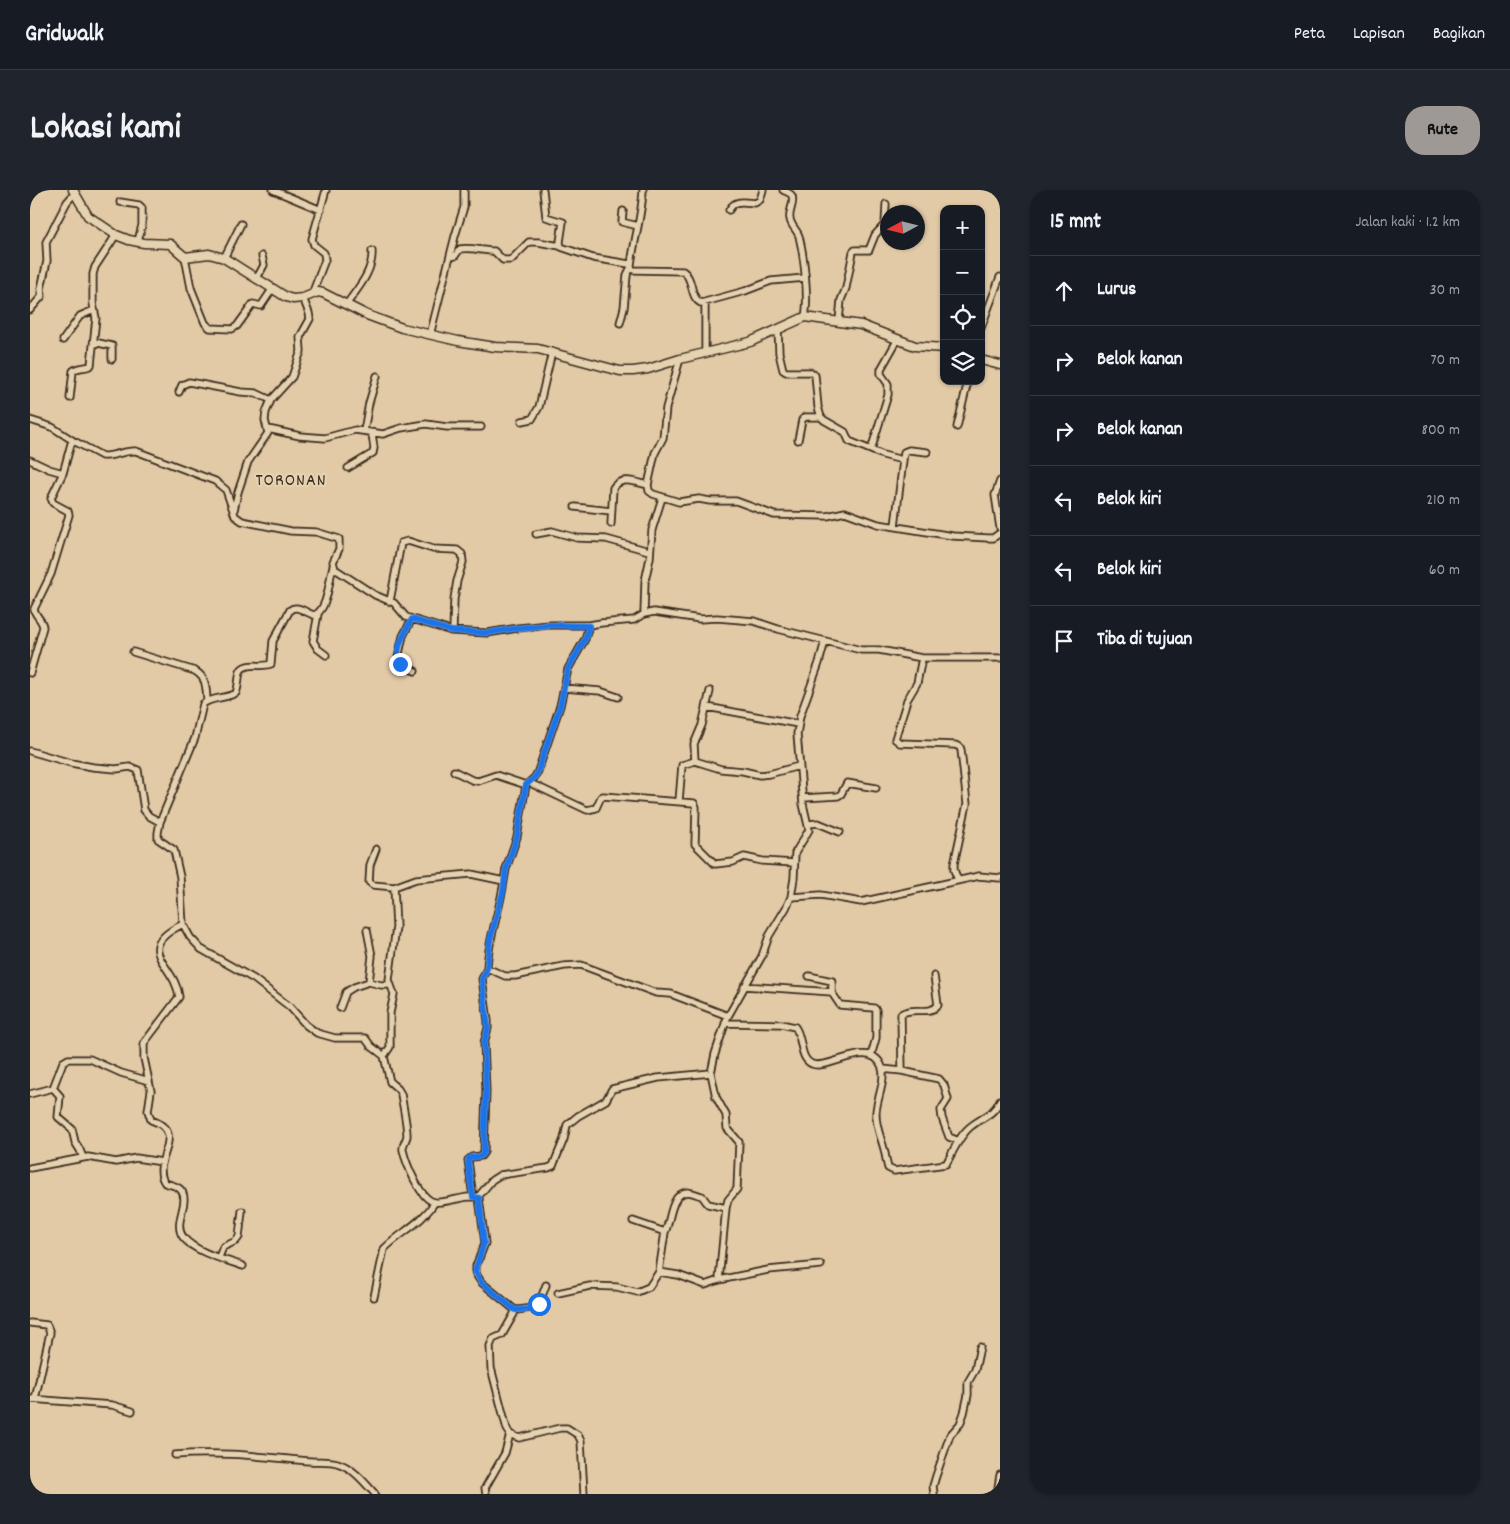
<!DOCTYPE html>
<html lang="id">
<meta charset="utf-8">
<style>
body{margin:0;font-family:Dekko,sans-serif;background:#20242c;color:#f1f3f6}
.controls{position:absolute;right:15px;top:15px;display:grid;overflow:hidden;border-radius:10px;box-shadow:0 1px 4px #0004}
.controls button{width:45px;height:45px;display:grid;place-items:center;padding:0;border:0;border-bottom:1px solid #363941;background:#171b24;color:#f1f3f6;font:25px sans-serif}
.compass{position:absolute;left:850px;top:15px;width:45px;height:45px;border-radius:50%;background:#171b24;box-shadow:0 1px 4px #0004;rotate:263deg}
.stop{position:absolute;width:15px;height:15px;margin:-11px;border:4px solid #1a73e8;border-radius:50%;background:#fff}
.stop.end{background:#1a73e8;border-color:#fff;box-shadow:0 1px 5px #0008}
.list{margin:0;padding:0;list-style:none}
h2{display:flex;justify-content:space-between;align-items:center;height:65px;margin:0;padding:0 20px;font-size:21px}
h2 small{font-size:16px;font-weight:400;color:#9ea1a6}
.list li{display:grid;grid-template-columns:32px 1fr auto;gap:15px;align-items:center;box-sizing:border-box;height:70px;padding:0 20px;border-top:1px solid #363941}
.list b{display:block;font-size:19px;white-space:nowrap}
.list em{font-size:16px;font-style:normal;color:#9ea1a6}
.icon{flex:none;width:28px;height:28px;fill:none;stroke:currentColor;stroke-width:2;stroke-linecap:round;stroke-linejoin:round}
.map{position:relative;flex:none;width:970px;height:1304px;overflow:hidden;border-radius:20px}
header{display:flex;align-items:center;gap:30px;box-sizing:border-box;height:70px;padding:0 25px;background:#171b24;border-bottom:1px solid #363941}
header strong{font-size:24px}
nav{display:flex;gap:28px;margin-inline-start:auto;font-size:18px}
.intro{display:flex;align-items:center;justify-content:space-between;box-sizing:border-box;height:120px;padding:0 30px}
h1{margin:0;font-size:35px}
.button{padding:12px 22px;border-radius:20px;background:#9f9995;color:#111;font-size:18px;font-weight:700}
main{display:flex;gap:30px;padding:0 30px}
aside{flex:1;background:#171b24;border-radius:20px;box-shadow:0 1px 4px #0004}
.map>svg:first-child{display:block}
</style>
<header>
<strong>Gridwalk</strong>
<nav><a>Peta</a><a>Lapisan</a><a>Bagikan</a></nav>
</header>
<div class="intro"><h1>Lokasi kami</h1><a class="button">Rute</a></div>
<main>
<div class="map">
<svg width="970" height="1304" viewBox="0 0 970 1304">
<rect width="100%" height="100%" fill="#e2caa6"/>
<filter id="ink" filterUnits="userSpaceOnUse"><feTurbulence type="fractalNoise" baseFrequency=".02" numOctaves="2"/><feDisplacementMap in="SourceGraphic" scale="10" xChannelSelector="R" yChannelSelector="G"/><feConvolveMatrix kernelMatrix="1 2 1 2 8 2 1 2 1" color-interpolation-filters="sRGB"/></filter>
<g filter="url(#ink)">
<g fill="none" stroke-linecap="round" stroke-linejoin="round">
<g stroke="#3b2a1e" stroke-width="9">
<path id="street" d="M243 0 291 20
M513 0 516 27 533 32 530 52 531 57 563 68 599 74 601 75V79L604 80 653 81C664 88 659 107 671 113L715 101 741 91 775 88
M753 0C756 2 761 3 762 6 765 13 758 22 760 29 761 36 767 40 769 46 774 66 779 108 775 127
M90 12 109 15 112 18V35L108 51
M699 20C705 9 714 12 725 13L730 10 733 0
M593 21 592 32 608 36
M155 67 161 98 175 133 180 138 202 139 207 136 223 114 231 116 243 98
M420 67 425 66 430 59C441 57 453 61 464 61L473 70H481L499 52H508L530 56
M194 68 211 34
M601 75C604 50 612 25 613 0
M227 88 234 75 232 66
M282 104 295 70 294 63 284 55 282 49 296 0
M316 115C328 98 343 82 342 61
M0 120 12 106 11 99 17 71 16 52 37 12 45 3
M809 131 811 110 816 98 823 62 825 60H839L845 45 855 34 856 14
M590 133 594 118 597 85 601 77
M951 138 970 87
M748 139 749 163 753 180 756 182H780L785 185 788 217 791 227 794 230 815 242 819 251 853 265 872 270
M400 145 425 46 434 17V0
M33 150 50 126 64 120
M64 152 82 156V169
M675 163V113
M650 169 636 218 633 248 625 263 618 295 619 301 623 304 649 312 669 309 680 311H706L744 325 797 326 815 322 848 334 923 346 958 348H963L970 343
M149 202 152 195 159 192 211 202 226 203 241 210
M40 208 43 181C49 176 56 179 61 175L66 128 63 114V84L65 77 86 45
M0 230 22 237 42 250 72 266C83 267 94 260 106 261L185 291 196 300 205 326 212 331 261 341 286 342 309 349V359L303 372 305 379 345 405 364 413 376 427 421 441 457 443 488 438 519 435H559L571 433 604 430 614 424 624 422 670 429 687 428 724 431 748 439 831 460H849L892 468H970
M492 231 502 229 509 217 522 162
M927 237 938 191
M238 239 270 246 295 248 325 240 353 244 371 238 396 234 417 237H451
M334 241 339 213 347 186
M768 250 772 230 775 227H791
M841 260 858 205V194L851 184V179L868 149
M0 270 19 279 33 283
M318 278 343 263 344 258 342 244
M970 291 965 305 970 338
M545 317 581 321
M204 320 208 302 218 272 238 243 235 230 236 222 241 210 262 187 271 161 270 147 280 129 279 123 273 108
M581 334 583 298C591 286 605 292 618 295
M865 336 874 262 879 260 897 262
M506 344 522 341 547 348 576 349 619 361
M360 411 371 353 378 351 403 359 427 360 432 364 433 372 427 391 424 409 423 441
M288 424 283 451 288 459 296 465
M614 424 615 391 620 368 622 340 632 308
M382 429 373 446 368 468 373 476 385 481
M103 462 165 481C177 488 176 498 177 511
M892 468 887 493 877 510 865 549 870 553 925 555 930 557 931 560 937 614 924 674V680L928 690
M0 483 13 437C12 429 5 426 4 419L21 384 39 325 38 321 23 313 21 308 33 283 42 250
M534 498 570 501 588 507
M680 501 672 535 664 554 665 571 691 579 713 581 730 585 739 584 769 576
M677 517 768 534
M0 561 41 573 63 577 86 579 100 577 108 580 114 620 119 626 130 632 128 643V649L144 660 150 687 153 734 160 747 171 759 224 789 260 817 276 835 287 843 305 848H335L341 856 354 866 360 892 368 899 371 904C373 917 377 933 377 946 376 951 372 955 373 960 376 973 390 1009 404 1012 417 1014 439 1003 449 1008L455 1053 446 1076V1084L451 1092 485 1120 484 1124 472 1145 463 1149 460 1156 461 1178 477 1239 480 1244 489 1248 530 1238H537L548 1245 551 1251 554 1304
M424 581 442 590 448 591 466 585 496 595
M500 593 557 620 566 618 571 607 573 606 664 613 666 617 665 654 685 674 703 672 714 667 732 671 764 673
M773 608 808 606 811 604 817 593 846 598
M649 611 652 575 665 571
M130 632 165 548 173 514C181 507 196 509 206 503 209 496 208 489 210 482 214 471 232 478 241 474L243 451 260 420C267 414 276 423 284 425 298 421 299 389 303 376
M779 634 788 633 810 642
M346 659 340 675 339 692 343 695 364 697
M474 691 476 679 487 647 496 595 505 587 508 581 530 516 538 479 555 449 559 435
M761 707 791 705 831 712 949 686 970 688
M153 734C100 760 146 774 149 807L114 853V868L121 901 118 921 121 930C160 943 119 971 135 993 140 995 146 995 150 999 162 1011 142 1032 153 1047 164 1062 196 1070 213 1076
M337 740 342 766 339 792
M714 796 802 802V791L779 786
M802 803 810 815 844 818 846 820V848L841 866
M310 818 316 802 324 797 339 792 351 795H360
M695 833 751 834 765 837C773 847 769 869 782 874 798 881 841 847 852 877 856 891 847 908 846 922 845 935 851 947 854 959 856 966 856 972 858 978L864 981 916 974C923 962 929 946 940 937 952 927 964 925 970 910
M354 866 360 857V823L364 804 359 790 366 737 364 697 386 689 441 684 474 691C470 721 458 748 457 778L475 786H485L534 776 551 775 626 803 641 804 698 826
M852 879 872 881 909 889 914 895 918 909 911 920 912 928 919 947 929 951
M872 881 871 824C882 816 900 826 908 815L904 786
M681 883 686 907 696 925 697 938 709 952 707 999 698 1010 696 1018 689 1090
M23 898 30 906 28 927 42 939 45 952 50 960 53 968
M0 904 23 898 33 872 38 869H60L91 883 119 891
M0 978 58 967 86 972 106 968 132 972
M443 1007 438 970 442 967 451 966 454 962 456 901 454 853 458 838V831L452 789 457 778
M448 1007 462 990 470 985 518 978 523 976 534 949 537 935 548 926 576 910 582 899 628 888 681 883 685 864 697 828 732 766 739 746 756 718 761 707 764 688 765 663 779 640 773 614 767 544 770 526 789 473 795 451
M603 1031 635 1042 629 1082 648 1085 675 1095 689 1090 738 1080 791 1075
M635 1042C641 1031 640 1004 657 1002 661 1002 668 1005 672 1006L678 1014 696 1018
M189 1067 193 1057 206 1051 209 1047 212 1021
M528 1103 560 1096 587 1097 607 1102 619 1097 629 1082
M344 1107 354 1059C371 1042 392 1033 405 1012
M485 1120C508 1119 509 1115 516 1095
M0 1133 17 1135 20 1143 5 1209
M0 1209 82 1215 102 1221
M145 1265C189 1261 235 1267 280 1271 290 1272 300 1270 310 1274 324 1279 335 1293 345 1304
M456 1304 455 1298 475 1263 480 1244
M904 1304 903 1296 906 1286 920 1245 930 1234 934 1223 938 1205V1192L945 1180 950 1157
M967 1304 970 1285"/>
</g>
<g stroke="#3b2a1e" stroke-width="11">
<path id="secondary" d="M43 0 58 26 86 45 99 50 114 53 140 54 155 67 179 64 194 68 256 107 263 109 273 108 288 102 293 103 337 125 372 138 428 151 465 157 508 159 590 181H603L618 179 650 169 720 152 775 127 831 135 885 156 914 158
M951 170 970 175"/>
</g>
<use href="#street" stroke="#e4d2b0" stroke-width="5.5"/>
<use href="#secondary" stroke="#e4d2b0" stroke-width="8"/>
</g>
</g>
<g fill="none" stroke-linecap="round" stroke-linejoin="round" filter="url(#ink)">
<path stroke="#1a73e8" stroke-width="6" d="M370 474C363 460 376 441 382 429L421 441 457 443 488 438 519 435 559 436 555 449 538 479 530 516 508 581 505 587 496 595 487 647 476 679 473 702 460 750 457 778 452 789 458 838 454 853 456 901 454 962 451 966 439 968 438 973 443 1007 449 1008 454 1053 445 1081 451 1092 485 1120 500 1119 509 1114"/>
</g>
<g text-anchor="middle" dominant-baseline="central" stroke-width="4.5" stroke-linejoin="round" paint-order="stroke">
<g font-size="18" letter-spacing="1" fill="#3b2a1e" stroke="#e4d2b0">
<text x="261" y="291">TORONAN</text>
</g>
</g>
</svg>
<div class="controls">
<button>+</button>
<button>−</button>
<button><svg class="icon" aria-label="locate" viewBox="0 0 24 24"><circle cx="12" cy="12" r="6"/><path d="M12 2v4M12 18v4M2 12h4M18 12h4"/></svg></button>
<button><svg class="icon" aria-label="layers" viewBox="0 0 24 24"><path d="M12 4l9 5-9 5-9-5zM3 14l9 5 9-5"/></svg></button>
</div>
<svg class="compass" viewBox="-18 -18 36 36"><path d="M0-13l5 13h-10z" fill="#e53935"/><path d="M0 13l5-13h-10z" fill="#9ea1a6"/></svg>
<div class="stop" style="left:509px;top:1114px"></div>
<div class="stop end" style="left:370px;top:474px"></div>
</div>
<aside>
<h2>15 mnt<small>Jalan kaki · 1.2 km</small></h2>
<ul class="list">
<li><svg class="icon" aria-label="ahead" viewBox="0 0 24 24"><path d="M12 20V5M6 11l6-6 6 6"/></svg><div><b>Lurus</b></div><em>30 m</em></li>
<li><svg class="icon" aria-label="right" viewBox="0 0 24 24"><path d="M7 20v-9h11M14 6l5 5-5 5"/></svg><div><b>Belok kanan</b></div><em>70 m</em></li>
<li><svg class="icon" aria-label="right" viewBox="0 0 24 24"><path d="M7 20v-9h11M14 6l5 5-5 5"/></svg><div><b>Belok kanan</b></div><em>800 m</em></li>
<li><svg class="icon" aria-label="left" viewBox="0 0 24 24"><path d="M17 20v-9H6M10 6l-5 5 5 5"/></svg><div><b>Belok kiri</b></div><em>210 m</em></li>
<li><svg class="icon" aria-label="left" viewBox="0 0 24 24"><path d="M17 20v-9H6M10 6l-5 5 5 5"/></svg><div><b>Belok kiri</b></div><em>60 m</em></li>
<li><svg class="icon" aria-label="arrive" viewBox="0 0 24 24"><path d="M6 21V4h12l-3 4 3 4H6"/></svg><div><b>Tiba di tujuan</b></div></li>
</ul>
</aside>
</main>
